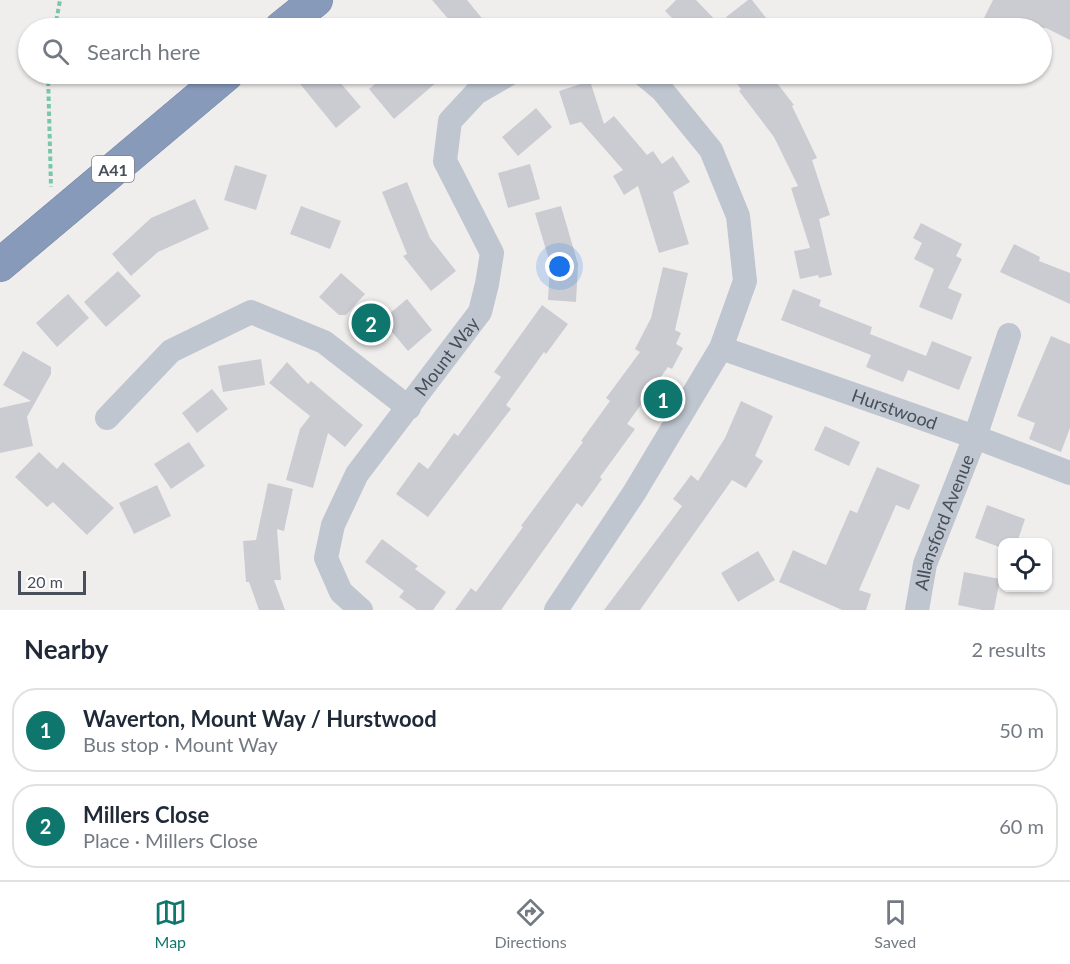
<!DOCTYPE html>
<meta charset="utf-8">
<style>
body{margin:0;font-family:Lato,sans-serif;background:#f2f2f3;color:#1f2937}
.controls{position:absolute;right:18px;bottom:18px;display:grid;overflow:hidden;border-radius:12px;box-shadow:0 2px 4px #0004}
.controls button{width:54px;height:54px;display:grid;place-items:center;padding:0;border:0;border-bottom:2px solid #e0e1e3;background:#fff;color:#1f2937;font:30px sans-serif}
.scale{position:absolute;left:18px;bottom:15px;width:68px;box-sizing:border-box;padding-left:6px;border:3px solid #474f5a;border-top:0;font-size:16px;line-height:21px;white-space:nowrap;color:#474f5a;-webkit-text-stroke:4px #fff;paint-order:stroke}
.you{position:absolute;left:560px;top:267px;width:21px;height:21px;margin:-15px;border:4px solid #fff;border-radius:50%;background:#1a73e8;box-shadow:0 0 0 9px #1a73e833}
.badge{display:grid;place-items:center;width:39px;height:39px;border-radius:50%;background:#0f766e;color:#fff;font-size:20px;font-weight:700}
.pin{position:absolute;translate:-50% -50%;border:3px solid #fff;box-shadow:0 2px 6px #0006}
.list{margin:0;padding:0;list-style:none}
h2{display:flex;justify-content:space-between;align-items:center;height:78px;margin:0;padding:0 24px;font-size:26px}
h2 small{font-size:20px;font-weight:400;color:#747a83}
.list li{display:grid;grid-template-columns:39px 1fr auto;gap:18px;align-items:center;box-sizing:border-box;height:84px;margin:0 12px 12px;padding:0 12px;border:2px solid #e0e1e3;border-radius:24px}
.list b{display:block;font-size:22px;white-space:nowrap}
.list p{margin:0;font-size:20px;white-space:nowrap;color:#747a83}
.list em{font-size:20px;font-style:normal;color:#747a83}
.icon{flex:none;width:33px;height:33px;fill:none;stroke:currentColor;stroke-width:2;stroke-linecap:round;stroke-linejoin:round}
.map{position:relative;flex:none;width:1070px;height:610px;overflow:hidden}
.search{position:absolute;background:#fff;box-shadow:0 2px 4px #0004;left:18px;right:18px;top:18px;height:66px;display:flex;align-items:center;gap:15px;box-sizing:border-box;padding:0 21px;border-radius:33px;color:#747a83;font-size:22px}
.sheet{height:270px;background:#fff}
nav{display:flex;justify-content:space-around;align-items:center;box-sizing:border-box;height:84px;border-top:2px solid #e0e1e3;background:#fff;font-size:16px;color:#747a83}
nav a{display:grid;justify-items:center;gap:3px}
nav .on{color:#0f766e}
.map>svg:first-child{display:block}
</style>
<div class="map">
<svg width="1070" height="610" viewBox="0 0 1070 610">
<rect width="100%" height="100%" fill="#f0eeed"/>
<path fill="#cbccd2" d="M432 0H467L490 28H456Z
M676 0H696L723 28H682L665 11Z
M748 0H752L774 28H735L726 17Z
M993 0H1070V40L1046 28H979Z
M292 74H333L361 107 336 128Z
M387 74H446L394 119 369 89Z
M729 74H770L794 105 792 106 817 158 812 160 830 215 819 219 832 275 819 278 818 275 800 279 794 251 810 248 791 188 798 186 774 137 739 91 741 89Z
M590 81 604 124 614 116 647 155 653 151 662 164 673 156 690 182 673 192 689 244 659 253 638 186 624 195 613 176 623 170 581 122 570 125 559 91Z
M536 108 552 127 518 156 502 137Z
M530 164 540 199 508 208 498 173Z
M235 165 267 175 256 210 224 200Z
M407 182 430 238 456 271 431 291 403 256 407 254 382 192Z
M195 199 209 229 158 252 131 276 112 254 151 218Z
M301 206 341 221 330 249 290 234Z
M561 206 578 264 576 302 548 300 550 263 535 213Z
M921 223 962 244 956 256 962 259 948 288 962 294 952 320 919 307 934 269 914 259 922 243 913 238Z
M1014 244 1040 257 1039 261 1070 273V304L1000 272Z
M663 267 688 273 675 330 681 333 676 344 683 348 672 369 668 367 627 424 635 429 600 477 602 479 582 507 577 503 501 610H455L471 588 476 592 523 527 521 526 583 442 581 441 610 401 606 398 640 352 635 349 651 318Z
M118 271 141 296 106 327 84 302Z
M341 273 365 294 346 315H339L319 297Z
M793 289 821 300 819 306 872 327 870 334 926 356 932 341 972 357 959 390 908 370 903 382 866 367 871 355 781 320Z
M68 294 89 318 57 347 36 323Z
M407 299 432 330 408 351 382 320Z
M542 305 568 324 546 354 544 352 506 405 511 409 428 517 396 494 419 462 428 469 454 433 458 436 501 377 494 372Z
M1051 336 1070 344V428L1061 452 1029 439 1035 423 1017 416Z
M23 351 51 367V374L27 417 33 446 0 453V408L31 401 3 385Z
M261 359 265 385 223 392 218 366Z
M287 362 308 384 311 381 363 425 345 447 328 433 313 488 286 480 300 429 310 416 269 383Z
M212 389 228 409 197 433 182 413Z
M741 401 773 416 755 456 763 461 746 488 732 480 640 610H604L682 506 673 499 691 475 698 481 725 438Z
M825 426 860 442 849 466 814 450Z
M189 442 205 466 171 489 154 464Z
M39 452 57 469 63 462 114 508 87 535 53 502 47 507 15 477Z
M877 467 920 485 909 510 896 505 859 590 871 594 866 610H842L779 582 793 550 826 565 850 510 857 513Z
M268 483 293 489 284 531 277 529 281 580H274L285 610H259L249 582H246L243 541 256 540Z
M157 485 171 516 134 534 119 503Z
M987 505 1025 519 1017 543H1002V548L975 538Z
M382 539 418 566 415 569 446 592 433 610H417L399 597 404 591 365 562Z
M758 551 775 580 738 602 721 573Z
M964 572 1000 579 994 610H982L958 605Z"/>
<g fill="none" stroke-linecap="round" stroke-linejoin="round">
<g stroke="#7385a5" stroke-width="34">
<path id="highway" d="M281 28 316 0
M0 265 227 74"/>
</g>
<path stroke="#78c7aa" stroke-width="4" stroke-dasharray="4.5 3" stroke-linecap="butt" d="M55 28 60 0
M48 74 51 187"/>
<g stroke="#bfc6cf" stroke-width="24">
<path id="s1" d="M721 348 975 437 1070 473"/>
<path d="M107 418 171 351 251 312 324 342 409 408"/>
<path id="s2" d="M361 610 341 592 326 558 333 525 357 474 480 312 487 284 492 253 445 161 450 121 476 93 509 74"/>
<path d="M556 610 634 493 721 348 745 281 738 216 711 150 662 90 643 74"/>
<path id="s3" d="M917 610 925 564 975 437 1009 335"/>
</g>
<use href="#highway" stroke="#889aba" stroke-width="33"/>
</g>
<g text-anchor="middle" dominant-baseline="central" stroke-width="6" stroke-linejoin="round" paint-order="stroke">
<rect fill="#fff" stroke="#7e848c" stroke-width="1.5" x="92" y="156" width="42" height="26" rx="4.5"/>
<g font-size="16" font-weight="bold" fill="#474f5a">
<text x="113" y="169">A41</text>
</g>
<g font-size="18" fill="#474f5a" stroke="#fff">
<text stroke="none"><textPath href="#s2" startOffset="302">Mount Way</textPath></text>
<text stroke="none"><textPath href="#s1" startOffset="184">Hurstwood</textPath></text>
<text stroke="none"><textPath href="#s3" startOffset="92">Allansford Avenue</textPath></text>
</g>
</g>
</svg>
<div class="controls">
<button><svg class="icon" aria-label="locate" viewBox="0 0 24 24"><circle cx="12" cy="12" r="6"/><path d="M12 2v4M12 18v4M2 12h4M18 12h4"/></svg></button>
</div>
<div class="scale">20 m</div>
<div class="you"></div>
<div class="pin badge" style="left:663px;top:399px">1</div>
<div class="pin badge" style="left:371px;top:323px">2</div>
<div class="search"><svg class="icon" aria-label="search" viewBox="0 0 24 24"><circle cx="10" cy="10" r="6"/><path d="M15 15l6 6"/></svg>Search here</div>
</div>
<section class="sheet">
<h2>Nearby<small>2 results</small></h2>
<ul class="list">
<li><span class="badge">1</span><div><b>Waverton, Mount Way / Hurstwood</b><p>Bus stop · Mount Way</p></div><em>50 m</em></li>
<li><span class="badge">2</span><div><b>Millers Close</b><p>Place · Millers Close</p></div><em>60 m</em></li>
</ul>
</section>
<nav>
<a class="on"><svg class="icon" aria-label="map" viewBox="0 0 24 24"><path d="M3 6l6-2 6 2 6-2v14l-6 2-6-2-6 2zM9 4v14M15 6v14"/></svg>Map</a>
<a><svg class="icon" aria-label="directions" viewBox="0 0 24 24"><path d="M12 3l9 9-9 9-9-9zM9 14v-3h6M13 9l2 2-2 2"/></svg>Directions</a>
<a><svg class="icon" aria-label="saved" viewBox="0 0 24 24"><path d="M7 4h10v16l-5-4-5 4z"/></svg>Saved</a>
</nav>
